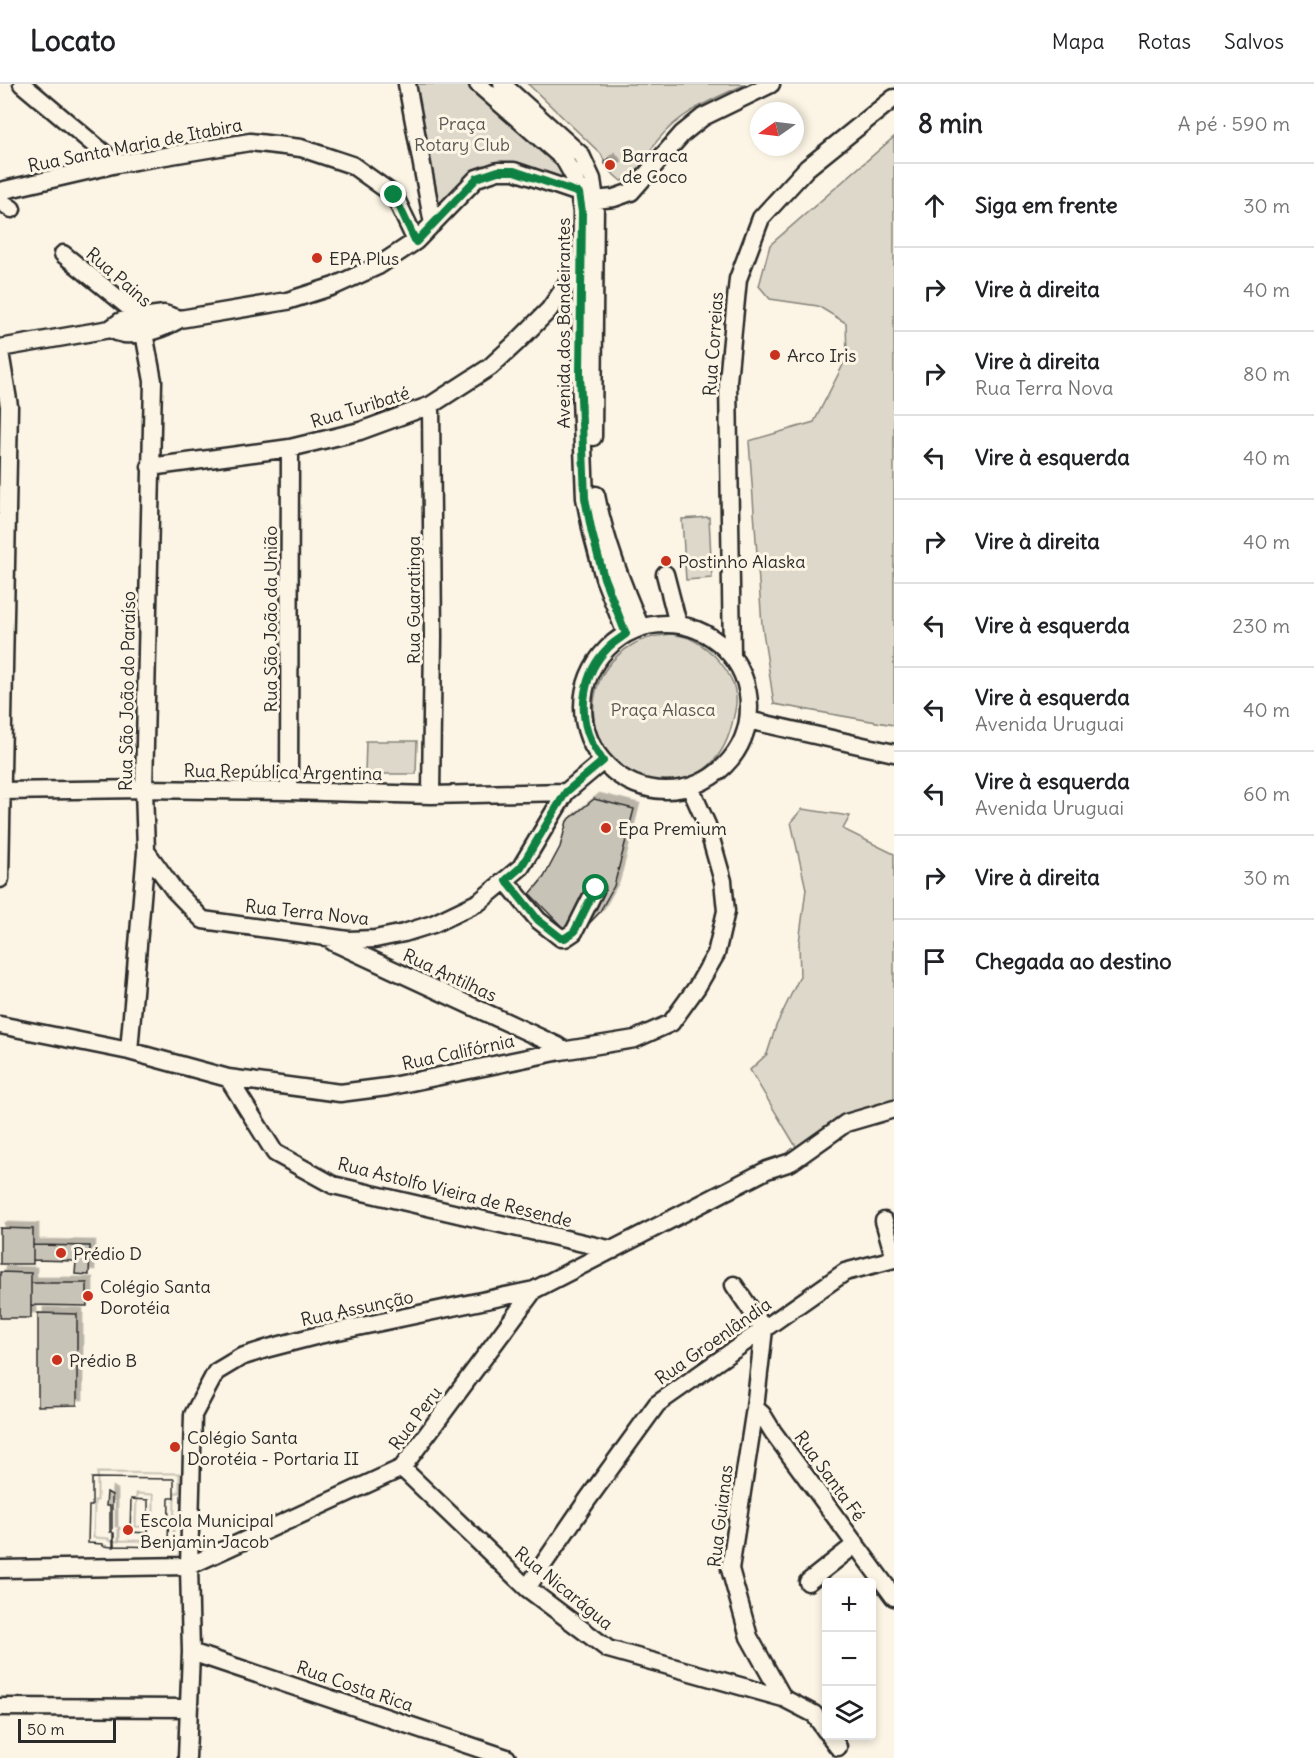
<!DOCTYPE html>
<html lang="pt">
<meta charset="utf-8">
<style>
body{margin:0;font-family:Delius,sans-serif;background:#f6f6f6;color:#202124}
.controls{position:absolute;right:18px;bottom:18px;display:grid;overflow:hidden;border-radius:6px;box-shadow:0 3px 9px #0003}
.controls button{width:54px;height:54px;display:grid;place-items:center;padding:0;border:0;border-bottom:2px solid #e0e0e0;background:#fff;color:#202124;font:30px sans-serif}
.compass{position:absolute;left:750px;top:18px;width:54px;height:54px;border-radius:50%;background:#fff;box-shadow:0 3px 9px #0003;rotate:256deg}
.scale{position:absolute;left:18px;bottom:15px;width:98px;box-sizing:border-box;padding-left:6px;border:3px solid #2b2b2b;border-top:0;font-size:16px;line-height:21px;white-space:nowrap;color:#2b2b2b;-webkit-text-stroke:4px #fcf5e5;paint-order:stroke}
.stop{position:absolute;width:18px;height:18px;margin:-14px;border:4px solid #0b8043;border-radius:50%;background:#fff}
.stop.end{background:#0b8043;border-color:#fff;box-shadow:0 2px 6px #0008}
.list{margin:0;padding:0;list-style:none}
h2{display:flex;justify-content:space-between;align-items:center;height:78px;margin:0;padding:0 24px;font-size:26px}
h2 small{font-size:20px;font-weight:400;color:#757577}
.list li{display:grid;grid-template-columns:39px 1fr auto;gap:18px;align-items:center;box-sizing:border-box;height:84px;padding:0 24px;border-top:2px solid #e0e0e0}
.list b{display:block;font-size:22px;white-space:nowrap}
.list p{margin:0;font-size:20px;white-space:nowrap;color:#757577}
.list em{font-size:20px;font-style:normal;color:#757577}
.icon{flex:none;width:33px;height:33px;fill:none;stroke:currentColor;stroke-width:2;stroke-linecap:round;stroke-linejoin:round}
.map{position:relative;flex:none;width:894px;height:1674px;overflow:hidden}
header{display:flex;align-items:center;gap:36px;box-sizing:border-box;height:84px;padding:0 30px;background:#fff;border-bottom:2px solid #e0e0e0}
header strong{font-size:28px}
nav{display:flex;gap:33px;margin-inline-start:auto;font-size:21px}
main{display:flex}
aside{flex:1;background:#fff}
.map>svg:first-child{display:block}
</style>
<header>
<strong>Locato</strong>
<nav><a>Mapa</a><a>Rotas</a><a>Salvos</a></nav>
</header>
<main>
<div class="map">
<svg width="894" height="1674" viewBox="0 0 894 1674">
<defs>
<filter id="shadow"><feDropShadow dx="5.5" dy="-5.5" stdDeviation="0" flood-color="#0004"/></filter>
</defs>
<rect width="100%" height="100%" fill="#fcf5e5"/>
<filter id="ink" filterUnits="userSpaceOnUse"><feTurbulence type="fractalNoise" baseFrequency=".0167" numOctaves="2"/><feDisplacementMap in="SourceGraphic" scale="12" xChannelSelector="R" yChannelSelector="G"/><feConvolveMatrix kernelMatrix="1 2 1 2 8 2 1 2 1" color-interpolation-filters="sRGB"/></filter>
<g filter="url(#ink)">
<path fill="#ded8ca" stroke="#84827a" stroke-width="1.5" d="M412 0H467L552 73C558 78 565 86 563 94L560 95 475 88 459 101 437 122Z
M528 0H746C713 15 680 28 657 57 647 70 637 94 621 97 611 90 605 80 601 70Z
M894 53V641L774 620 762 541 749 357 814 338 847 273 846 239 818 222 770 215 759 202 770 161Z
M709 433 712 494 686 496 682 435Z
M671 550C677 551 683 552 689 554 711 564 734 588 736 613 737 622 734 631 732 640 722 681 694 702 652 696 636 694 618 685 609 672 582 634 591 585 632 561 643 554 658 552 671 550Z
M366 657H417L416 690H365Z
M802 725 850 732 843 745 894 770V1029L798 1066 750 986 767 970 776 942 800 892 799 859 806 805 791 738Z"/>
<path fill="#c8c3b7" stroke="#2b2b2b" stroke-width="1.5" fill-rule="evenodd" filter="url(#shadow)" d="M609 74 616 83 610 87 604 78Z
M594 715 634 725 614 802 599 829 574 855 530 810 544 793 560 763 567 737Z
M0 1144 33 1145V1180H0Z
M33 1161 90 1162 89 1191 75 1190 76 1177 33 1176Z
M0 1188 31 1189V1234H0Z
M31 1199H87V1222L31 1221Z
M38 1229 77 1230V1321L38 1322Z
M92 1394 174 1395V1414H169L168 1463 114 1462V1449H113V1463L103 1462V1460L88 1459 89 1422H92ZM107 1408 112 1411V1448H110V1422H106ZM131 1415 148 1416V1449L130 1448Z
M92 1394 174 1395V1414H169L168 1463 114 1462V1449H113V1463L103 1462V1460L88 1459 89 1422H92ZM107 1408 112 1411V1448H110V1422H106Z
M107 1408 112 1411V1448H110V1422H106Z
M131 1415 148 1416V1449L130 1448Z"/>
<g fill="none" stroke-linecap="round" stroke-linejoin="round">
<g stroke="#2b2b2b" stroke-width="21">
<path id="minor" d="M22 0 117 80
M407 0 433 140
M478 0 564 75 574 93 579 109 582 128 580 289 585 414 592 449 604 494 626 550
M502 0 581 71 592 95 595 116 593 353
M0 107 117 80 250 58 301 64 352 81 394 111 416 157
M0 117 12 125
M63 170 141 233 153 297 144 705 146 767 129 967
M110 245 121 237 141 233 164 230 180 235
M0 264 110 245C114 247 119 249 124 250 143 252 164 244 180 235L287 217 334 202 378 182 416 157 477 94 498 87H514L579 109 595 116 614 114 631 108 682 50 703 33 771 0
M0 268 9 322 0 795
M431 321 433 553 431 711
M150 383 290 364 360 347 431 321 490 283 516 259 549 226 581 180
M596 411C605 457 622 501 641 544
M665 490 678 540
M583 623a83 83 0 1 1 166 0a83 83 0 1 1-166 0Z
M732 572 728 297 738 195 761 134 807 84 894 14
M748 636 894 669
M0 707 144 705 289 707 431 711 566 708
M289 707 290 364
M146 767 174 806 203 836 348 856 375 855 404 849 433 840 479 818 521 783 566 708 603 677
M505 796 538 836 561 854H565L574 848 596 804
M333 858 558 962 561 967
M0 941 129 967 228 994 340 1009 387 1003 561 967 635 955 671 939 697 903 716 870 726 827 723 797 707 741 690 703
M228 994 275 1069 333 1101 613 1166
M884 1137 894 1172
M734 1201 764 1245
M764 1245 755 1324 730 1485 749 1553 783 1614
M755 1324 762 1330 773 1348 894 1513
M402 1384 527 1504 608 1565 783 1614 814 1630 826 1647
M0 1485 189 1482 402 1384 534 1206
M808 1498 856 1460
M527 1504 588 1415 657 1320 845 1188 894 1175
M191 1568 507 1674
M0 1623 189 1624
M830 1652 838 1663
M187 1674 191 1568 189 1482 193 1331 216 1288 241 1273 269 1264 319 1251 534 1206 767 1086 791 1078 846 1039 894 1025"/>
</g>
<use href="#minor" stroke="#fcf5e5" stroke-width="16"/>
</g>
</g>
<g fill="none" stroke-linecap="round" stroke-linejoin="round" filter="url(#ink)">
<path stroke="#0b8043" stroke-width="8" d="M394 111 416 158 477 94 498 87H514L579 109 582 128 580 289 585 414 592 449 604 494 626 550C620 555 612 559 607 565 584 588 577 627 591 657 594 664 599 671 603 677L566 708 521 783 506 796 538 836 561 854H565L574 848 596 804"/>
</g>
<g fill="#c8321e" stroke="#fcf5e5" stroke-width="2">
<circle cx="610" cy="81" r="6"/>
<circle cx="317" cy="174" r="6"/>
<circle cx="775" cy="271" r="6"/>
<circle cx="666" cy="477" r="6"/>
<circle cx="606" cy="744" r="6"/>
<circle cx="61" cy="1169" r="6"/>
<circle cx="88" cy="1212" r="6"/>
<circle cx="57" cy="1276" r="6"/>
<circle cx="175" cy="1363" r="6"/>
<circle cx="128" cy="1446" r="6"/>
</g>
<g text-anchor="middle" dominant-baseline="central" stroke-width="6" stroke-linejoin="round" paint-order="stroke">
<g font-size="18" fill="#585653" stroke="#fcf5e5">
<text x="462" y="39">Praça<tspan x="462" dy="21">Rotary Club</tspan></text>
<text x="663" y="625">Praça Alasca</text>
</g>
<g font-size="18" fill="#2b2b2b" stroke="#fcf5e5">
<text transform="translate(135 61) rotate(-11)">Rua Santa Maria de Itabira</text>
<text transform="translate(119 193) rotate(41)">Rua Pains</text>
<text transform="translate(563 239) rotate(-90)">Avenida dos Bandeirantes</text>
<text transform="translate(713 260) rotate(-86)">Rua Correias</text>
<text transform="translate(360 323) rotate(-17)">Rua Turibaté</text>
<text transform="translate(413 516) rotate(-90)">Rua Guaratinga</text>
<text transform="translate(270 535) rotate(-90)">Rua São João da União</text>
<text transform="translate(127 607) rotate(-89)">Rua São João do Paraíso</text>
<text transform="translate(283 688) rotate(1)">Rua República Argentina</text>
<text transform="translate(307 828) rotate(6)">Rua Terra Nova</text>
<text transform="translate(450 891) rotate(25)">Rua Antilhas</text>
<text transform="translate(458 968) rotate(-12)">Rua Califórnia</text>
<text transform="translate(455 1108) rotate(14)">Rua Astolfo Vieira de Resende</text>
<text transform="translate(357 1224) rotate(-12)">Rua Assunção</text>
<text transform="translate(713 1257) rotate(-35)">Rua Groenlândia</text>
<text transform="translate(415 1334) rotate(-53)">Rua Peru</text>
<text transform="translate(830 1392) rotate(54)">Rua Santa Fé</text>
<text transform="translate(720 1432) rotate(-83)">Rua Guianas</text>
<text transform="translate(564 1504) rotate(39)">Rua Nicarágua</text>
<text transform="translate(355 1602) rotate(19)">Rua Costa Rica</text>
</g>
<g font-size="18" fill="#2b2b2b" stroke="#fcf5e5" text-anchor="start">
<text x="622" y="71">Barraca<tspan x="622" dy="21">de Coco</tspan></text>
<text x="329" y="174">EPA Plus</text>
<text x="787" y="271">Arco Iris</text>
<text x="678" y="477">Postinho Alaska</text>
<text x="618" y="744">Epa Premium</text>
<text x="73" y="1169">Prédio D</text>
<text x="100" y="1202">Colégio Santa<tspan x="100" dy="21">Dorotéia</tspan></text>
<text x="69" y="1276">Prédio B</text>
<text x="187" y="1353">Colégio Santa<tspan x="187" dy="21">Dorotéia - Portaria II</tspan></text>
<text x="140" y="1436">Escola Municipal<tspan x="140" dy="21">Benjamin Jacob</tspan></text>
</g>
</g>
</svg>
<div class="controls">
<button>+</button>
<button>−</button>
<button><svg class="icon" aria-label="layers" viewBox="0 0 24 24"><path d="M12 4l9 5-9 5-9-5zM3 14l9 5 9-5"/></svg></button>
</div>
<svg class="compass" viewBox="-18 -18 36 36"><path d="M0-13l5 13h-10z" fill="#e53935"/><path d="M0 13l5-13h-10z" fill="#757577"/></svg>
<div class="scale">50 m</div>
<div class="stop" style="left:596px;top:804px"></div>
<div class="stop end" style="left:394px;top:111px"></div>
</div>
<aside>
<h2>8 min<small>A pé · 590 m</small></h2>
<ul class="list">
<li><svg class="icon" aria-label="ahead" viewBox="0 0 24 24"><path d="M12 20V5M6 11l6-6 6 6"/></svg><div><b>Siga em frente</b></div><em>30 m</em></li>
<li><svg class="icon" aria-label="right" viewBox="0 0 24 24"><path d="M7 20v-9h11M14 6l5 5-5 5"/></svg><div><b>Vire à direita</b></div><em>40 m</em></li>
<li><svg class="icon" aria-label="right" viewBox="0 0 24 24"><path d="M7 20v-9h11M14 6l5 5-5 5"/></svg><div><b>Vire à direita</b><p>Rua Terra Nova</p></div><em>80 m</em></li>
<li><svg class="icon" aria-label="left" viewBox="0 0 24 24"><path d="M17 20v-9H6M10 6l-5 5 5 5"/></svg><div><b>Vire à esquerda</b></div><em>40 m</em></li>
<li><svg class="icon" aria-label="right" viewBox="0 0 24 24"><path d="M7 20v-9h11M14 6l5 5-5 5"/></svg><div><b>Vire à direita</b></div><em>40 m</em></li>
<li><svg class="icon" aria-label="left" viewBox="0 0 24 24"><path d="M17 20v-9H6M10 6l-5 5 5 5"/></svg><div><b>Vire à esquerda</b></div><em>230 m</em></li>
<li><svg class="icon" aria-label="left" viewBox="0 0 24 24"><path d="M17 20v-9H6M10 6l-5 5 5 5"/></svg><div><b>Vire à esquerda</b><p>Avenida Uruguai</p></div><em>40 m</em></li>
<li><svg class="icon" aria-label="left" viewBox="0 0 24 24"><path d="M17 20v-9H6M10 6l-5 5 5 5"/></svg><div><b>Vire à esquerda</b><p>Avenida Uruguai</p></div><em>60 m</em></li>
<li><svg class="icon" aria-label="right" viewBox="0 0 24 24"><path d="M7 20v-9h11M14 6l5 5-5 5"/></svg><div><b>Vire à direita</b></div><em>30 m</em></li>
<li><svg class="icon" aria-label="arrive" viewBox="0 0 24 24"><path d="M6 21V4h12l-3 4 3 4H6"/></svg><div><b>Chegada ao destino</b></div></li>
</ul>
</aside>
</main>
